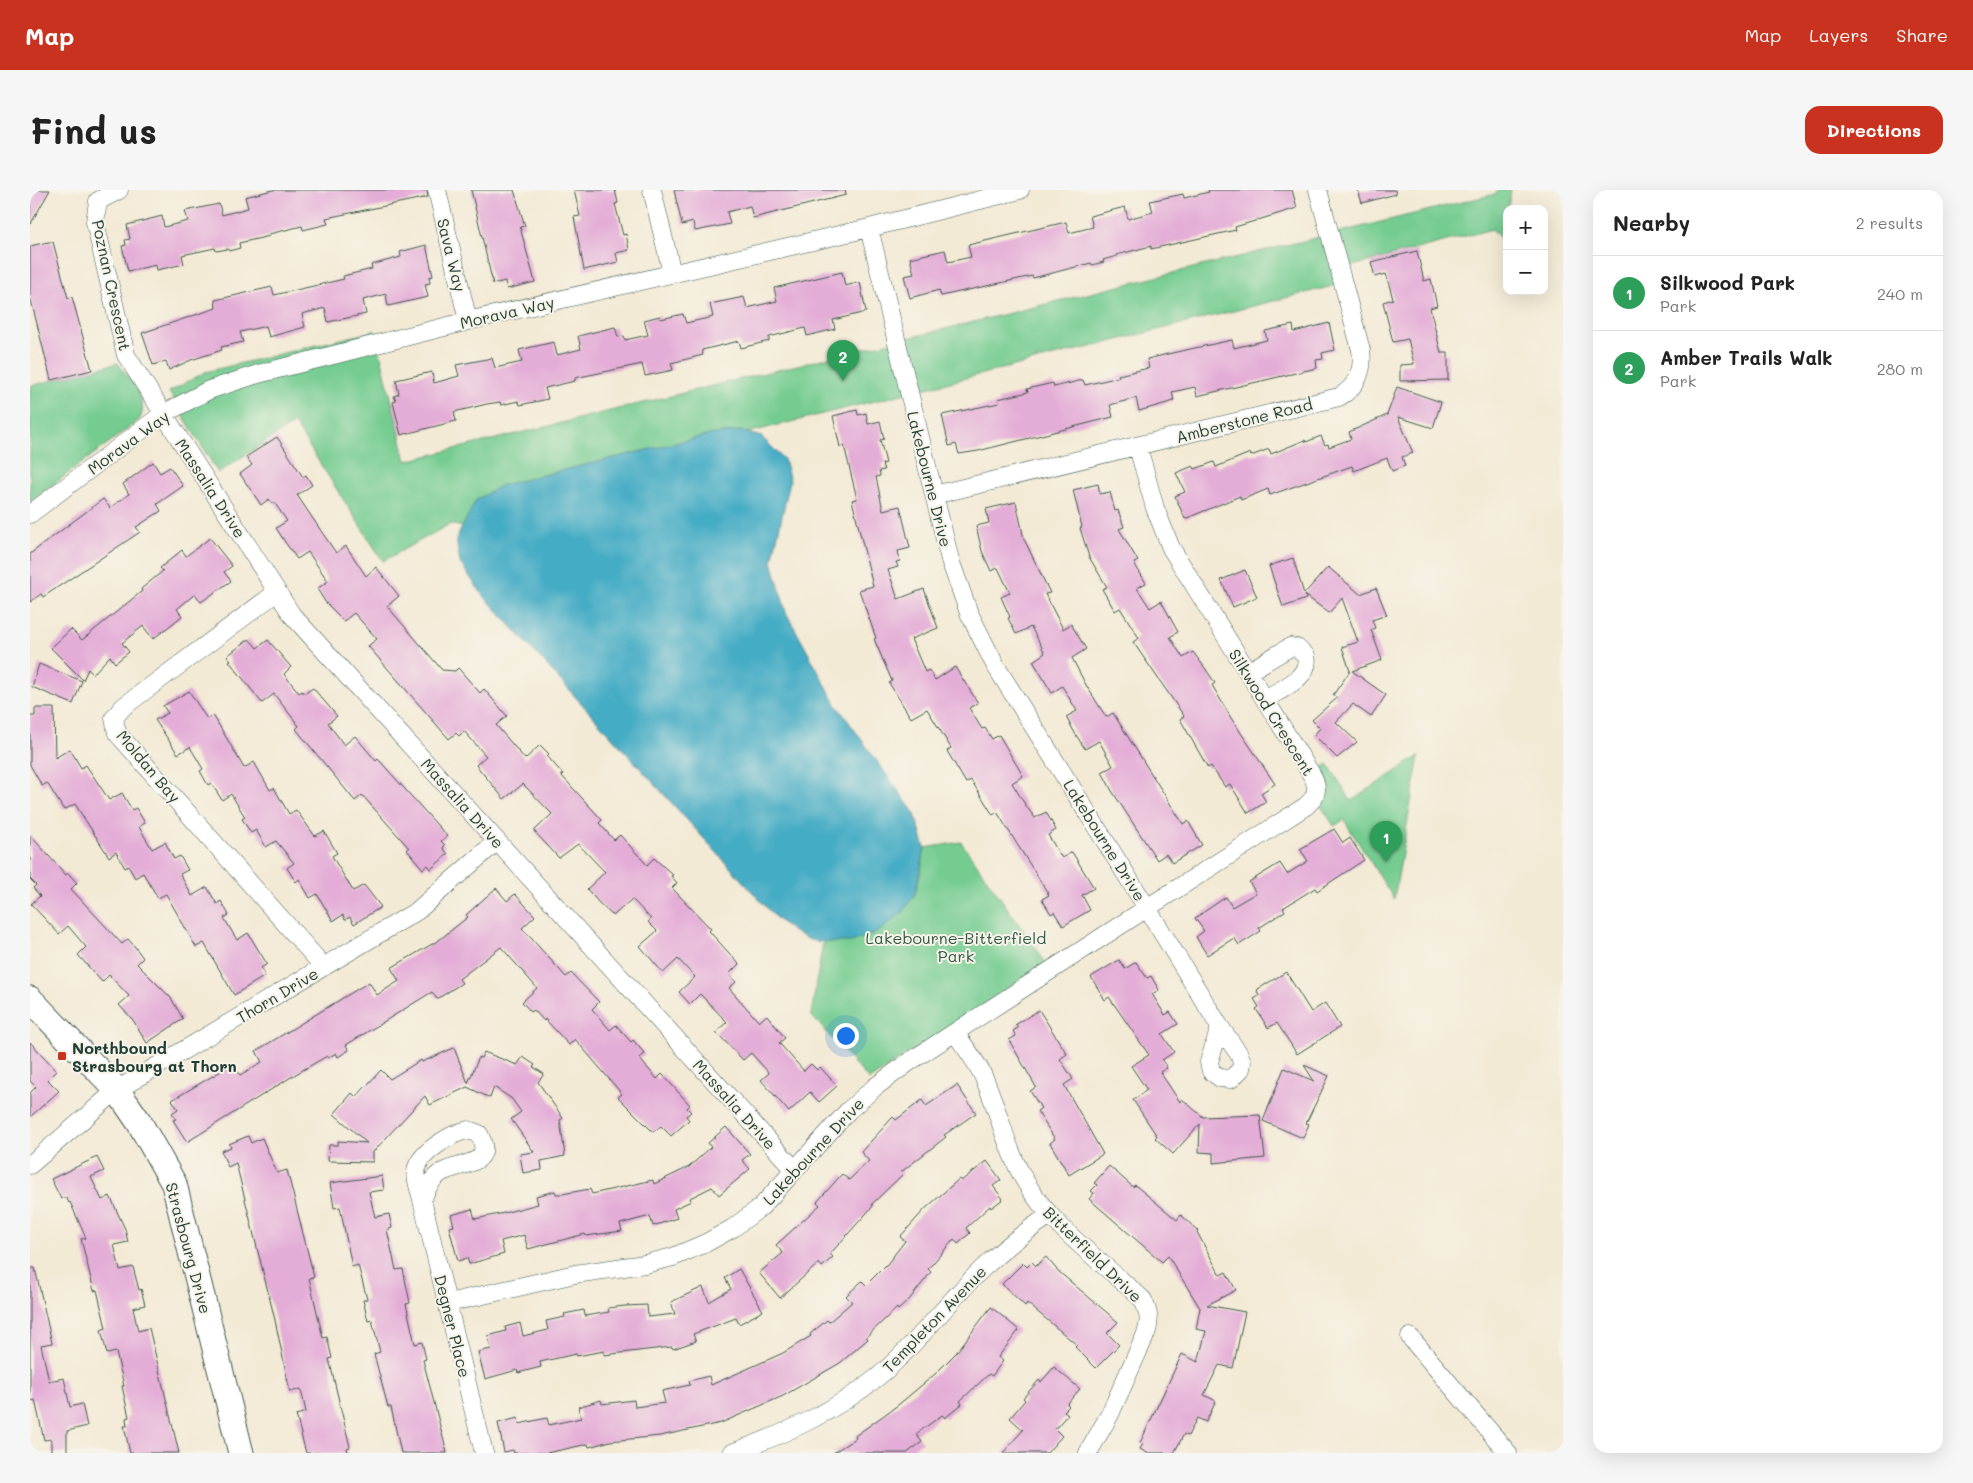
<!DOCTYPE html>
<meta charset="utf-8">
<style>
body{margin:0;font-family:Mali,sans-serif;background:#f6f6f6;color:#222}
.controls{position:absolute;right:15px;top:15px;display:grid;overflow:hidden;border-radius:10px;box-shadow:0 5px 20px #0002}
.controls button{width:45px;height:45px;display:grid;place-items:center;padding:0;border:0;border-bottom:1px solid #e0e0e0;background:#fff;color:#222;font:25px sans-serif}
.you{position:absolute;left:815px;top:845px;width:18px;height:18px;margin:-12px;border:4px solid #fff;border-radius:50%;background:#1a73e8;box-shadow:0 0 0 8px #1a73e833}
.badge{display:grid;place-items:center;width:32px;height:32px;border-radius:50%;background:#c8321e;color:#fff;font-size:16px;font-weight:700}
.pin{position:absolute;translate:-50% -41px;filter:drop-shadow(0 1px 2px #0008)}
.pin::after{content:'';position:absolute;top:26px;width:18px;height:15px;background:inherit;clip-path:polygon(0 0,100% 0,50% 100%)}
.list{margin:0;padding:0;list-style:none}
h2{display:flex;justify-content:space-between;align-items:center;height:65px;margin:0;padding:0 20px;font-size:21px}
h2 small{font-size:16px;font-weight:400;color:#767676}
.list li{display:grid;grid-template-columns:32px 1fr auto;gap:15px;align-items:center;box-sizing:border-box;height:75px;padding:0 20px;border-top:1px solid #e0e0e0}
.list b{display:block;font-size:19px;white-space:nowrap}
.list p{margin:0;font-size:16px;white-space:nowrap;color:#767676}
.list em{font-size:16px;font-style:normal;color:#767676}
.map{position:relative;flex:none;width:1533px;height:1263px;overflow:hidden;border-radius:15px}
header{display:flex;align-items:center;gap:30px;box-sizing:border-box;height:70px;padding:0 25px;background:#c8321e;color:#fff}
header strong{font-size:24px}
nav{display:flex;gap:28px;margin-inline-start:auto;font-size:18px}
.intro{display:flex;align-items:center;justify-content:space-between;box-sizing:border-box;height:120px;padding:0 30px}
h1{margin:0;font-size:35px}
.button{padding:12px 22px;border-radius:15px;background:#c8321e;color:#fff;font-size:18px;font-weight:700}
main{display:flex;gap:30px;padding:0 30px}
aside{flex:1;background:#fff;border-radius:15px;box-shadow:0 5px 20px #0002}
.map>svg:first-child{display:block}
</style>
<header>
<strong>Map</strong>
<nav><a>Map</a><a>Layers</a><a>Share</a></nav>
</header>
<div class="intro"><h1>Find us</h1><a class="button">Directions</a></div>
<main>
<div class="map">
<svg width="1533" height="1263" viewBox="0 0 1533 1263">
<rect width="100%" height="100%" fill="#f7f3e8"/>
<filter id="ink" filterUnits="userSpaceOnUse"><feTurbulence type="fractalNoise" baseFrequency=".02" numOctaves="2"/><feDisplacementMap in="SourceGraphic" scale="10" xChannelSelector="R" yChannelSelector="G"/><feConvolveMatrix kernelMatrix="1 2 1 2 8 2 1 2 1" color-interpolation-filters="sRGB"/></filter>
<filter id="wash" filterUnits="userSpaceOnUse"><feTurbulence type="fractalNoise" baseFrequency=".0096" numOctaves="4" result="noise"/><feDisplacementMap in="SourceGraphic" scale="20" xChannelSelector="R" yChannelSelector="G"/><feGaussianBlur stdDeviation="1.12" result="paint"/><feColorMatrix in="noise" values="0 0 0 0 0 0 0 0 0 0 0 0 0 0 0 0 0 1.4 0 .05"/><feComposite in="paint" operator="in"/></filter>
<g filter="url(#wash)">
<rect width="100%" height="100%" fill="#f3ead5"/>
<path fill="#74cc91" stroke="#4a8462" d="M1469 0H1481L1473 51 1462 39 1315 78 1319 92 717 243 710 241 679 245 472 295 447 310 433 337 420 334 353 371 264 233 188 283 139 202 175 182 345 141 376 271 1465 4Z
M88 173C98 188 121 212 109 230L0 312V196Z
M1389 566 1364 709 1314 630 1304 636 1289 613C1297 601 1293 593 1288 581L1298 574 1321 611Z
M931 652 1016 773 839 890 781 825 793 752C835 752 875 735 888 692 892 681 893 669 895 658Z"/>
<path fill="#45acc5" stroke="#32747c" d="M710 241 732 247 754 269 760 291 742 371 756 422 806 514 885 624 895 658 885 704 873 722 848 742 821 752H793L780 750 762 741 746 728 452 404 430 373 426 349 446 310 472 295 679 245Z"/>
<g id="blocks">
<path fill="#e4add7" d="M0 0H20L0 35Z
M243 0H397L398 7 296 28 298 34 273 40 272 36 239 44 240 46 209 53 210 58 199 61 198 59 186 61 185 58 152 65 154 74 127 80 126 75 98 81 92 56 96 55 95 50 100 49 97 35 132 26 134 37 158 31 155 21 189 14 192 25 218 18 215 7Z
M441 0H484L495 36 490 37 505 92 477 99 475 91 463 94Z
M544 0H585L588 13 585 14 593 45 596 44 599 60 586 63 588 72 554 80 544 27 550 26Z
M644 0H815L816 5 723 28 720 16 697 22 700 34 665 41 663 32 652 35Z
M1178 0H1262L1267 18 1205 37 1206 40 1121 59V56L1086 65 1087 66 1073 70 1074 72 1062 75 1061 73 1003 88 1002 86 911 106 909 100 880 108 874 86 884 84 880 68 915 60 918 72 941 67 938 55 1036 32 1039 43 1063 37 1060 26 1095 17 1098 29 1123 22 1120 11 1153 4 1154 8 1179 2Z
M1328 0H1365L1366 4 1332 13Z
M18 52H23L38 108 42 107 62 180 21 190 0 106V56Z
M396 55 403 86 399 87 400 93 395 94 398 107 358 116 356 104 333 110 336 124 298 132 295 118 272 124 275 137 239 147 236 136 210 142 213 152 191 157 192 160 161 170 139 180 136 171 123 175 112 143 186 118 185 110 242 97 244 105 314 89 313 86 342 79 341 75 371 67 370 62Z
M1387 61 1394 91 1401 89 1407 116 1400 118 1411 163H1418V190L1370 191V175L1384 174 1378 149 1363 152 1353 112 1363 109 1356 84 1345 87 1341 72Z
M812 82 815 96 830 92 836 122 803 130 805 139 777 146 775 138 739 147V151L711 158 709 151 672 160 673 165 641 173 643 180 615 186 612 174 545 188V191L515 198 518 209 490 215 488 211 471 215 470 212 457 214 424 222 426 231 371 245 363 212 366 211 364 206 369 204 366 190 402 182 404 193 429 186 426 175 462 168 465 178 492 172 489 160 524 152 527 165 551 159 548 146 585 137 588 147 594 146 595 150 618 145 614 130 630 126 631 129 653 124 656 133 683 127 680 114 714 107 717 118 747 111 744 98Z
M1299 133 1305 160 1292 163 1293 169 1286 170 1287 178 1167 206 1165 197 1142 202 1144 211 1109 221 1106 208 1080 215 1083 227 948 261 929 264 926 254 919 256 912 225 969 213 968 209 998 202 997 199 1023 193 1024 197 1053 190 1055 195 1089 187 1088 185 1119 178 1117 169 1142 163 1202 150 1204 158 1237 150 1235 141 1263 135 1264 142Z
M1367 197 1411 212 1403 238 1368 227 1383 263 1372 267 1375 276 1362 281 1357 268 1324 281 1322 276 1240 305 1238 299 1211 310 1210 306 1155 329 1145 306 1155 302 1146 283 1163 276 1165 279 1184 272 1186 277 1220 263 1221 266 1239 259 1241 264 1275 250 1276 252 1291 246 1295 255 1298 254 1299 257 1321 249 1319 242 1357 225Z
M827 220 828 225 836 223 838 234 850 231 854 249 850 250 856 273 852 274 854 280 849 281 850 286 846 287 853 320 870 316 880 358 868 361 870 371 866 372 868 377 858 380 868 409 894 399 908 438 881 449 895 482 899 480 905 490 925 477 948 513 939 518 952 539 955 538 962 549 969 545 993 586 982 593 996 616 1005 628 1016 622 1026 640 1018 645 1032 668 1042 662 1064 698 1052 705 1060 720 1033 736 1024 722 1021 724 1012 709 1019 705 967 622 963 625 941 590 936 593 917 561 921 558 897 519 881 528 859 493 862 491 844 449 846 448 829 400 843 396 822 310 827 309 814 255 810 257 803 226Z
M247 247 273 287 276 285 282 295 267 305 306 363 316 356 336 386 346 377 369 406 357 416 412 480 425 481 428 478 450 503 454 499 477 526 466 535 495 569 510 555 519 564 517 566 533 584 531 585 572 630 569 633 584 650 590 645 617 675 624 668 643 685 641 686 647 693 642 698 681 739 679 741 709 774 699 784 706 792 699 798 729 832 737 825 755 848 749 853 774 881 781 874 787 880 790 877 807 896 789 912 780 902 759 922 731 890 739 883 721 863 713 870 686 842 697 832 670 804 660 814 649 802 665 787 648 769 633 783 610 756 627 741 618 732 621 729 602 709 583 726 568 712 557 699 575 682 548 654 529 668 504 641 522 624 493 594 474 609 446 575 456 566 434 541 429 546 426 543 419 549 338 456 347 449 324 423 314 431 296 413 287 399 298 391 278 362 267 369 255 352 246 338 257 331 244 312 242 313 239 309 231 315 210 284 222 275 216 267Z
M123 272 130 283 140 277 153 296 127 314 131 321 106 337 110 342 13 407 11 404 0 412V364L73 309 80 318 99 304 93 294Z
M1068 294 1070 304 1080 302 1085 321 1088 320 1094 337 1089 339 1108 371 1104 373 1116 393 1107 398 1120 418 1131 411 1148 442 1140 447 1153 468 1163 462 1175 478 1185 493 1182 495 1201 528 1245 594 1231 603 1236 612 1218 623 1200 594 1195 597 1181 576 1178 578 1150 529 1154 526 1103 452 1109 448 1090 418 1085 421 1072 399 1077 397 1059 367 1050 338 1052 337 1043 300Z
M986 312 994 349 1020 403 1015 404 1033 439 1041 434 1056 459 1042 468 1056 495 1076 527 1083 523 1153 634 1158 631 1172 655 1142 673 1136 664 1127 670 1082 601 1072 582 1083 576 1069 551 1055 559 1046 545 1036 527 1047 521 1032 496 1022 503 1003 471 1015 463 1001 437 986 444 978 428 980 427 971 407 980 403 968 378 961 381 952 361 946 336 959 333 956 319Z
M180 348 202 376 194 382 201 391 171 412 165 404 147 419 152 426 123 449 113 436 92 453 99 462 85 473 80 466 63 484 58 479 53 490 21 458 41 439 52 450 112 401 111 399 133 381 130 378 152 360 156 366Z
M1263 368 1274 404 1298 377 1330 404 1346 398 1357 425 1342 430 1345 438 1341 440 1352 470 1322 481 1356 505 1341 527 1323 514 1306 532 1327 552 1307 568 1284 545 1290 538 1282 530 1307 508 1303 505 1320 481 1312 457 1328 452 1312 408 1299 423 1275 405 1276 409 1253 417 1239 376Z
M1215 380 1227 407 1203 417 1191 390Z
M219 449 227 458 238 450 261 477 254 484 269 503 272 501 274 504 283 498 307 526 298 533 314 555 325 546 346 571 348 569 417 646 411 651 415 655 413 658 418 664 401 679 398 675 393 679 377 660 379 658 332 605 325 611 266 539 269 536 244 504 232 513 199 471 201 470 197 466Z
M9 474 52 491 43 514 2 497Z
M159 501 177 529 183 525 214 578 224 572 240 600 244 598 259 624 266 620 285 646 294 641 307 663 302 666 323 701 334 695 351 717 324 734 320 727 315 730 313 725 303 731 287 704 280 708 269 689 266 692 257 678 264 673 246 651 236 657 226 640 221 643 212 629 215 627 201 604 192 610 181 593 178 595 170 581 173 579 160 557 148 564 125 530 138 523 133 516Z
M5 518H24L25 568 40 559 51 578 56 575 79 610 92 603 102 620 106 618 115 633 109 637 122 659 135 652 144 669 150 666 158 680 150 684 162 706 177 697 187 714 191 711 199 725 194 728 207 750 218 743 237 774 231 778 235 786 204 805 174 753 166 757 136 704 128 708 113 683 105 688 98 676 95 678 86 662 79 667 45 614 34 620 17 593 12 596 0 575V526H5Z
M1304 639 1313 653 1320 648 1334 670 1287 701 1285 698 1253 718 1255 721 1229 738 1231 741 1209 755 1204 748 1177 765 1166 747 1174 741 1165 728 1196 707 1202 717 1226 703 1219 692 1250 673 1257 684 1278 671 1270 659Z
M0 645 36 685 38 683 47 693 41 699 92 754 98 749 106 758 113 768 107 774 141 808 153 829 117 853 103 830 89 815 99 806 79 785 72 792 48 765 56 757 38 736 29 744 1 714 10 706 3 698 6 695 0 689Z
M466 698 477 711 485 704 505 726 492 738 536 787 541 783 569 812 562 819 580 840 586 835 601 852 603 850 615 864 609 868 627 889 632 884 660 915 657 918 661 922 656 926 659 930 641 946 631 936 623 942 588 907 592 904 545 849 539 855 515 829 514 831 504 820 501 822 492 812 507 798 471 757 429 789 432 793 407 809 402 802 316 855 319 860 308 867 306 863 298 868 297 866 266 884 157 952 143 930 146 929 142 923 148 919 142 910 203 874 210 885 232 872 226 861 339 792 347 805 369 791 361 778 409 750 438 727 436 725Z
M1089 770 1095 779 1106 772 1117 788 1121 786 1129 800 1122 804 1135 825 1140 822 1148 834 1132 844 1144 862 1132 870 1137 878 1130 882 1150 912 1152 909 1173 927 1230 925 1235 968 1183 973V963L1169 962 1170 934 1143 964 1125 948 1127 946 1103 910 1117 900 1101 876 1119 865 1079 807 1075 810 1061 787Z
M1256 782 1281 822 1295 813 1310 837 1267 864 1247 833 1238 838 1226 819 1229 817 1224 809 1229 806 1227 802 1228 799Z
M1009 820 1037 864 1030 869 1043 889 1034 895 1073 964 1039 985 1020 953 1025 949 1007 921 1011 918 1000 901 1006 897 979 850 986 846 983 841 988 838 985 835Z
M0 852 27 881 18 890 29 901 0 927V903L6 897 0 891Z
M424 858 438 893 449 867 451 868 454 862 487 875 493 867 505 875 503 877 514 884 508 892 533 928 530 930 535 966 511 971 512 980 493 983 490 964 504 962 481 929 491 922 482 909 464 897 460 908 437 897 400 915 395 906 343 962V972L298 971 299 955H308V951L337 953 304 924 322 903 326 907 351 880 360 889 391 870 392 872Z
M1274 875 1299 886 1276 933 1279 934 1273 948 1233 931 1254 878 1284 891Z
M927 895 946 923 914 945 916 947 871 982 873 984 842 1014 843 1016 800 1064 803 1067 792 1077 789 1073 750 1108 729 1083 753 1063 746 1055 790 1015 787 1012 812 984 819 990 839 971 831 962 863 927 866 930 892 910 896 916Z
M696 937 720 964 712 970 720 979 689 1005 682 997 660 1008 661 1011 644 1019 647 1028 623 1036 620 1026 590 1034 592 1041 556 1046 555 1044 498 1059 494 1045 471 1051 474 1064 439 1074 437 1068 428 1071 419 1037 424 1036 421 1025 442 1019 445 1029 474 1023 508 1014 506 1006 525 1001 526 1004H532L560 999 562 1004 623 990 624 994 659 977 681 957 678 953Z
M218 946 221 953 232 948 247 983 257 980 284 1087 279 1088 293 1148 297 1147 302 1168 299 1169 320 1257 317 1258 318 1263H276L266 1225 276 1222 271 1199 260 1202 245 1130 206 973 198 977 191 961 201 957 199 954Z
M67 967 74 981 61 987 72 1010 80 1006 95 1039 98 1052 84 1055 90 1080 103 1077 109 1100 111 1099 115 1115 103 1118 108 1141 119 1138 149 1263H100L94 1236H97L96 1228 99 1227 92 1196H94L86 1162 77 1164 71 1140 76 1138 67 1100 64 1101 51 1049 56 1048 40 1012 39 1013 36 1007 31 1009 21 989Z
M957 971 971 990 963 996 973 1009 961 1018 960 1016 936 1038 940 1043 928 1054 924 1049 898 1079 901 1082 879 1110 868 1120 867 1118 836 1147 838 1149 810 1173 753 1206 691 1233 630 1246 580 1251 559 1257 558 1254 517 1263H484L483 1260 474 1262 468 1233 488 1228 489 1234 517 1228 519 1235 551 1228 548 1217 571 1210 572 1214 604 1210 605 1217 635 1213 632 1201 660 1195 659 1191 679 1186 681 1195 753 1163 781 1146 780 1144 797 1130 799 1132 822 1112 816 1106 832 1091 836 1095 858 1073 875 1051 870 1047 895 1019 929 989 931 991Z
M1079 976 1103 997 1105 995 1147 1030 1151 1025 1168 1041 1167 1042 1190 1085 1196 1082 1206 1100 1177 1115 1215 1122 1203 1178 1189 1175 1174 1205 1186 1211 1176 1232 1167 1228 1158 1246 1154 1244 1144 1263H1117L1110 1259 1113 1254 1110 1253 1152 1164 1168 1172 1176 1141 1166 1139 1170 1118 1138 1066 1132 1072 1059 1009 1064 1003 1061 1001 1067 995 1064 993Z
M352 986 354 1000 339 1002 345 1027 359 1024 362 1038 357 1040 366 1080 373 1079 380 1113 376 1114 385 1154 392 1152 396 1169 393 1170 417 1263H371L361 1217H358L344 1164 350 1162 342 1130 338 1131 333 1110 337 1109 328 1075 322 1077 310 1017 304 1018 300 993Z
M1016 1067 1028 1081 1088 1132 1077 1143 1089 1155 1066 1178 1045 1157 1047 1155 997 1113 995 1116 972 1094 993 1073 997 1077 1002 1072 1006 1076Z
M0 1078H5L22 1153 11 1155 19 1191 34 1188 40 1217 52 1214 57 1236 37 1241V1263H21V1249L14 1250 5 1210 0 1211Z
M709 1079 733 1121 709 1134 706 1128 663 1144 666 1151 643 1159 642 1157 574 1165V1161L547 1166 546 1164 510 1172 511 1177 488 1183 487 1180 455 1189 448 1162 461 1159 458 1146 476 1141 475 1137 490 1133 493 1146 518 1140 516 1131 535 1127 534 1124 554 1120 555 1126 579 1122 578 1118 595 1116 617 1115 618 1127 645 1124 641 1112 673 1097 679 1112 701 1099 695 1088Z
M961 1117 989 1140 968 1167 973 1171 962 1186 959 1184 930 1211 932 1214 915 1228 912 1225 886 1244 892 1252 877 1263H803L826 1248 825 1246 868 1215 904 1185 926 1163Z
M1024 1177 1050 1199 1037 1214 1039 1216 1034 1221 1038 1224 1025 1239 1032 1246 1017 1263H973L993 1240 980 1228 995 1210 993 1208 1009 1190 1011 1192Z"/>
</g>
</g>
<g filter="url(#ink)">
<use href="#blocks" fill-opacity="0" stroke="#3f574c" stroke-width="1"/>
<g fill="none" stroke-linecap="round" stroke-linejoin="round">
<g stroke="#3f574c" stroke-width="19">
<path id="street" d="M89 0 68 11 65 32 96 165 262 425 764 979
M407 0 438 131
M622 0 642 83
M1108 257 1125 318 1141 358 1283 587C1289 600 1286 607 1276 616L1117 718 1190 837 1209 864 1212 872 1211 879 1201 889 1190 888 1181 881 1179 872 1190 837
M904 305 1309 207C1327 197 1334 180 1331 160L1288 0
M0 324 133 224 179 200 228 184 438 131 839 38 990 0
M247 402 93 517 84 528 87 543 294 777
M1218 482 1260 457 1267 458 1276 466C1282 487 1250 500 1235 509
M925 843C935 857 947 872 954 888 969 921 976 959 995 991 1023 1039 1073 1072 1113 1110 1119 1123 1121 1132 1115 1146L1080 1224 1058 1263
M0 975 87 900 387 721 467 651
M392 1010C396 1000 400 991 409 984 425 972 467 978 449 944L438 940C422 943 386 964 386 983 386 991 390 1001 392 1010L454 1263
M418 1113 545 1084 615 1074 643 1067 676 1053 703 1038 731 1017 818 921 845 897 879 872 1117 718 965 475 939 423 920 370 839 38
M1380 1147 1478 1263
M702 1263C754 1244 805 1222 849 1186 887 1154 916 1114 952 1079 973 1059 996 1041 1020 1025"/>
</g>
<g stroke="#3f574c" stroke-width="27">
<path id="secondary" d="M0 809 87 900 109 932 144 994 211 1263"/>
</g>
<use href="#street" stroke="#fff" stroke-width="18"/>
<use href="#secondary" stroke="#fff" stroke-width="25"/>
</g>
</g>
<rect fill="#c8321e" stroke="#f7f3e8" stroke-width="2" x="27" y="861" width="10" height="10" rx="2.5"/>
<g text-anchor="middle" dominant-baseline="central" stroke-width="4" stroke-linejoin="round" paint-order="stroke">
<g font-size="16" fill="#1f3d34" stroke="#f7f3e8">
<text transform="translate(422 65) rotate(76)">Sava Way</text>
<text transform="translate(82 95) rotate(78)">Poznan Crescent</text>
<text transform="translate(477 122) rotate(-13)">Morava Way</text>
<text transform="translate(1214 230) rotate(-14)">Amberstone Road</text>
<text transform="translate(98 252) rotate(-36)">Morava Way</text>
<text transform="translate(900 289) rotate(76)">Lakebourne Drive</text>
<text transform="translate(181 298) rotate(57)">Massalia Drive</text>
<text transform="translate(1242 522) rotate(58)">Silkwood Crescent</text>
<text transform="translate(119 576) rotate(50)">Moldan Bay</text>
<text transform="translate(433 613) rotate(48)">Massalia Drive</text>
<text transform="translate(1075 650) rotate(58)">Lakebourne Drive</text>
<text transform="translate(247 805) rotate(-31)">Thorn Drive</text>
<text transform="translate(705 914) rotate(48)">Massalia Drive</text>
<text transform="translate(783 961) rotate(-47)">Lakebourne Drive</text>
<text transform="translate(159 1058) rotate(75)">Strasbourg Drive</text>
<text transform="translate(1063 1064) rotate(44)">Bitterfield Drive</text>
<text transform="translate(904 1129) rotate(-46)">Templeton Avenue</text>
<text transform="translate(423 1136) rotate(76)">Degner Place</text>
</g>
<g font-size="16" fill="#305a47" stroke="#f7f3e8">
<text x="926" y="747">Lakebourne-Bitterfield<tspan x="926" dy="18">Park</tspan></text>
</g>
<g font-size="16" font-weight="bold" fill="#1f3d34" stroke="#f7f3e8" text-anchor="start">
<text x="42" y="857">Northbound<tspan x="42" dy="18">Strasbourg at Thorn</tspan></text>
</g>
</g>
</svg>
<div class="controls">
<button>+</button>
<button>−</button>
</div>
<div class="you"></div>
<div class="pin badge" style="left:1356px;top:672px;background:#2e9e5b">1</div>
<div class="pin badge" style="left:813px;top:191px;background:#2e9e5b">2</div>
</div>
<aside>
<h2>Nearby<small>2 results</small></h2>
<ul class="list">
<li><span class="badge" style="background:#2e9e5b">1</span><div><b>Silkwood Park</b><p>Park</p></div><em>240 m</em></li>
<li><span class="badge" style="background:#2e9e5b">2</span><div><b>Amber Trails Walk</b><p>Park</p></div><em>280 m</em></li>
</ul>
</aside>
</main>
